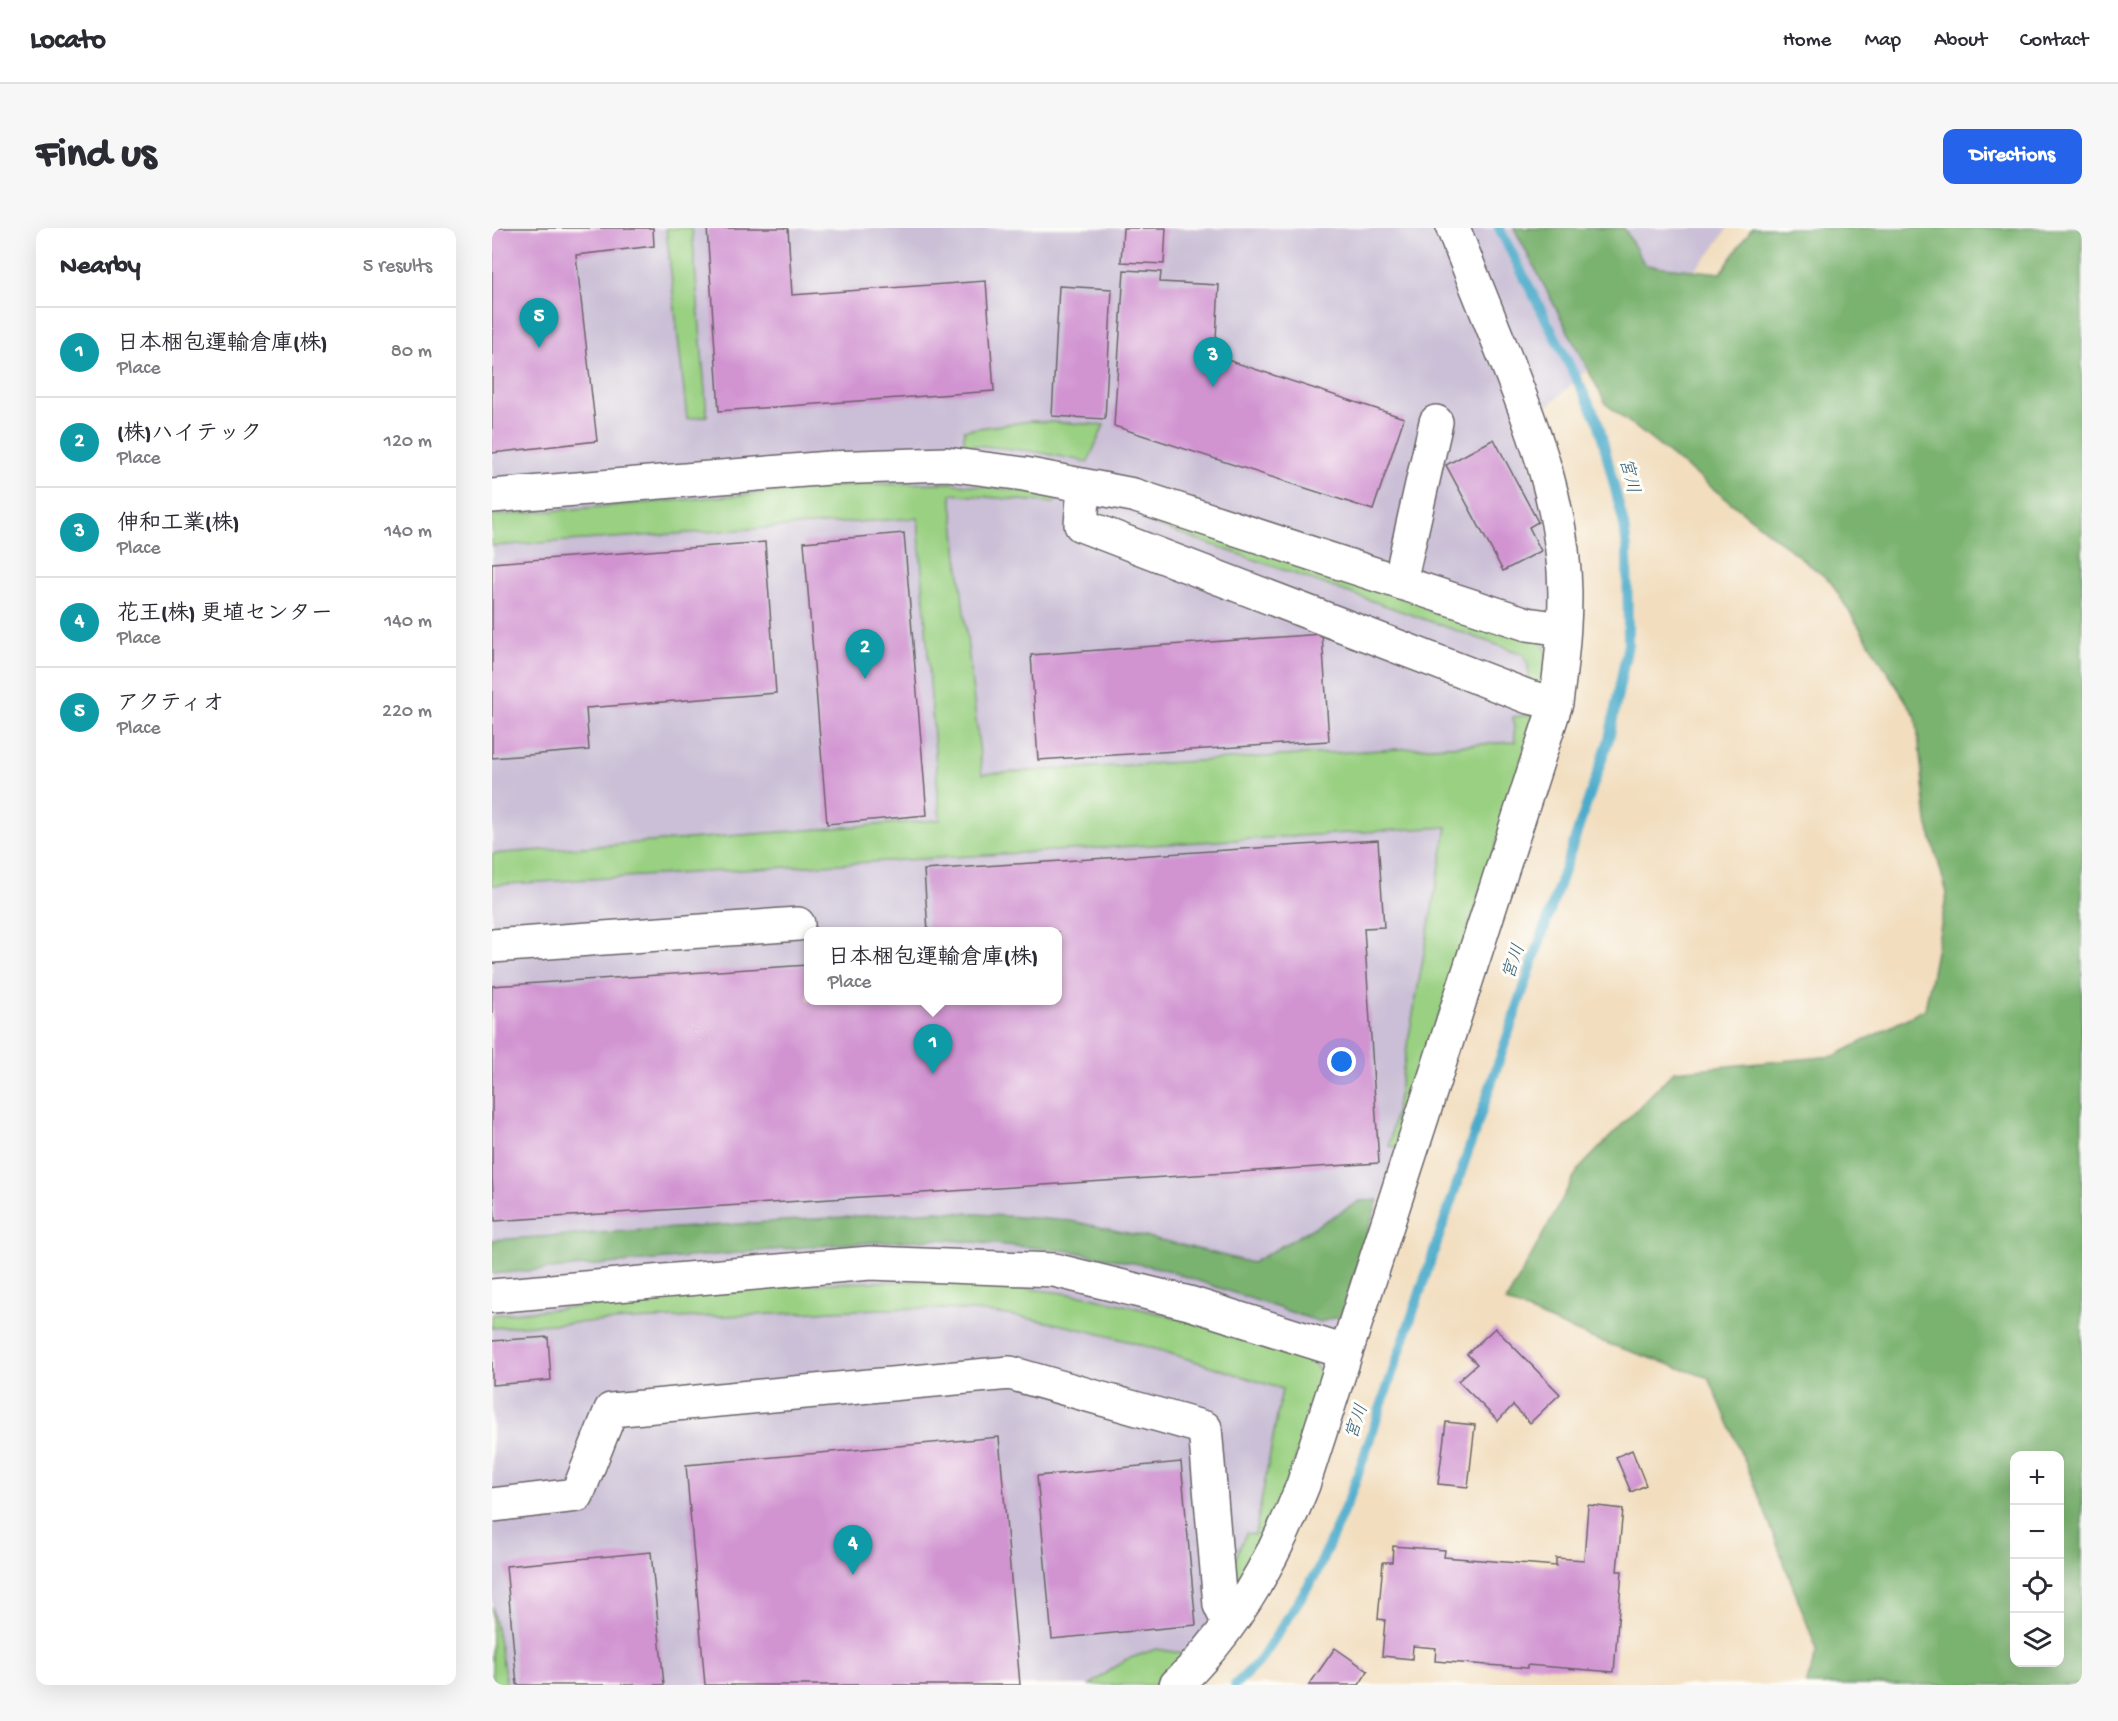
<!DOCTYPE html>
<meta charset="utf-8">
<style>
body{margin:0;font-family:"Gochi Hand","Klee One",sans-serif;background:#f7f7f7;color:#2b2b33}
.controls{position:absolute;right:18px;bottom:18px;display:grid;overflow:hidden;border-radius:12px;box-shadow:0 6px 24px #0002}
.controls button{width:54px;height:54px;display:grid;place-items:center;padding:0;border:0;border-bottom:2px solid #e1e1e2;background:#fff;color:#2b2b33;font:30px sans-serif}
.you{position:absolute;left:850px;top:834px;width:21px;height:21px;margin:-15px;border:4px solid #fff;border-radius:50%;background:#1a73e8;box-shadow:0 0 0 9px #1a73e833}
.badge{display:grid;place-items:center;width:39px;height:39px;border-radius:50%;background:#2563eb;color:#fff;font-size:20px;font-weight:700}
.pin{position:absolute;translate:-50% -50px;filter:drop-shadow(0 2px 3px #0008)}
.pin::after{content:'';position:absolute;top:32px;width:21px;height:18px;background:inherit;clip-path:polygon(0 0,100% 0,50% 100%)}
.popup{position:absolute;left:312px;top:699px;width:258px;height:78px;box-sizing:border-box;display:grid;place-content:center;border-radius:12px;background:#fff;filter:drop-shadow(0 2px 4px #0005);font-size:20px;white-space:nowrap;color:#7c7c81}
.popup b{font-size:22px;color:#2b2b33}
.popup::after{content:'';position:absolute;left:50%;top:100%;margin-left:-12px;border:12px solid transparent;border-top-color:#fff}
.list{margin:0;padding:0;list-style:none}
h2{display:flex;justify-content:space-between;align-items:center;height:78px;margin:0;padding:0 24px;font-size:26px}
h2 small{font-size:20px;font-weight:400;color:#7c7c81}
.list li{display:grid;grid-template-columns:39px 1fr auto;gap:18px;align-items:center;box-sizing:border-box;height:90px;padding:0 24px;border-top:2px solid #e1e1e2}
.list b{display:block;font-size:22px;white-space:nowrap}
.list p{margin:0;font-size:20px;white-space:nowrap;color:#7c7c81}
.list em{font-size:20px;font-style:normal;color:#7c7c81}
.icon{flex:none;width:33px;height:33px;fill:none;stroke:currentColor;stroke-width:2;stroke-linecap:round;stroke-linejoin:round}
.map{position:relative;flex:none;width:1590px;height:1457px;overflow:hidden;border-radius:12px}
header{display:flex;align-items:center;gap:36px;box-sizing:border-box;height:84px;padding:0 30px;background:#fff;border-bottom:2px solid #e1e1e2}
header strong{font-size:28px}
nav{display:flex;gap:33px;margin-inline-start:auto;font-size:21px}
.intro{display:flex;align-items:center;justify-content:space-between;box-sizing:border-box;height:144px;padding:0 36px}
h1{margin:0;font-size:42px}
.button{padding:15px 27px;border-radius:12px;background:#2563eb;color:#fff;font-size:21px;font-weight:700}
main{display:flex;gap:36px;padding:0 36px}
aside{flex:1;background:#fff;border-radius:12px;box-shadow:0 6px 24px #0002}
.map>svg:first-child{display:block}
</style>
<header>
<strong>Locato</strong>
<nav><a>Home</a><a>Map</a><a>About</a><a>Contact</a></nav>
</header>
<div class="intro"><h1>Find us</h1><a class="button">Directions</a></div>
<main>
<aside>
<h2>Nearby<small>5 results</small></h2>
<ul class="list">
<li><span class="badge" style="background:#0f9aa8">1</span><div><b>日本梱包運輸倉庫(株)</b><p>Place</p></div><em>80 m</em></li>
<li><span class="badge" style="background:#0f9aa8">2</span><div><b>(株)ハイテック</b><p>Place</p></div><em>120 m</em></li>
<li><span class="badge" style="background:#0f9aa8">3</span><div><b>伸和工業(株)</b><p>Place</p></div><em>140 m</em></li>
<li><span class="badge" style="background:#0f9aa8">4</span><div><b>花王(株) 更埴センター</b><p>Place</p></div><em>140 m</em></li>
<li><span class="badge" style="background:#0f9aa8">5</span><div><b>アクティオ</b><p>Place</p></div><em>220 m</em></li>
</ul>
</aside>
<div class="map">
<svg width="1590" height="1457" viewBox="0 0 1590 1457">
<rect width="100%" height="100%" fill="#fdfcf7"/>
<filter id="ink" filterUnits="userSpaceOnUse"><feTurbulence type="fractalNoise" baseFrequency=".0167" numOctaves="2"/><feDisplacementMap in="SourceGraphic" scale="12" xChannelSelector="R" yChannelSelector="G"/><feConvolveMatrix kernelMatrix="1 2 1 2 8 2 1 2 1" color-interpolation-filters="sRGB"/></filter>
<filter id="wash" filterUnits="userSpaceOnUse"><feTurbulence type="fractalNoise" baseFrequency=".008" numOctaves="4" result="noise"/><feDisplacementMap in="SourceGraphic" scale="24" xChannelSelector="R" yChannelSelector="G"/><feGaussianBlur stdDeviation="1.35" result="paint"/><feColorMatrix in="noise" values="0 0 0 0 0 0 0 0 0 0 0 0 0 0 0 0 0 1.4 0 .05"/><feComposite in="paint" operator="in"/></filter>
<g filter="url(#wash)">
<rect width="100%" height="100%" fill="#f2debf"/>
<path fill="#cabfd6" fill-rule="evenodd" d="M0 0H1236L1217 27 1031 202 1056 301 1061 363 1047 486 831 1151 750 1354 696 1426 663 1457H0ZM316 704H566V772H316Z"/>
<path fill="#99d081" stroke="#5e795e" stroke-width="1.5" d="M174 0H200L215 188 195 191Z
M539 193 612 197 596 234 539 223 472 216V202Z
M459 255 563 267 565 271 562 275 459 266 490 546 1023 514 1021 489 1047 486 904 919 897 918 955 599 0 657V626L448 592 426 290 0 318V288L377 256Z
M659 287 1048 411 1055 424 1051 459 1038 453C1035 442 1038 435 1031 426L655 294V290Z
M464 1052 595 1068 711 1096 820 1131 831 1151 781 1295 750 1354 736 1347 754 1305 763 1307 790 1161C696 1131 599 1097 500 1085 428 1076 354 1083 282 1086 188 1090 94 1093 0 1100V1087L335 1055Z
M0 1379 15 1457H0Z
M664 1421 696 1426 663 1457H598L633 1432Z"/>
<path fill="#7ab26f" stroke="#4e6a55" stroke-width="1.5" fill-rule="evenodd" d="M1022 0H1132L1153 37 1229 45 1260 0H1590V1457H1314L1325 1422 1262 1255 1217 1150 1099 1110 1014 1074 1086 942 1182 843 1342 828 1433 781 1455 665 1435 594 1424 489 1338 353 1114 176ZM1522 1228H1568V1434H1522Z
M886 972 849 1088 828 1094 668 1040 578 1023 447 1011 350 1016 0 1046V1012L445 983 579 993 678 1014 760 1035 868 973Z"/>
<g fill="none" stroke-linecap="round" stroke-linejoin="round">
<path stroke="#4babca" stroke-width="10" d="M743 1457 770 1430 825 1344 860 1263 1117 511 1136 416 1135 321 1132 297 1106 193 1007 0"/>
</g>
<g id="blocks">
<path fill="#d194d1" d="M0 0H161L162 18 84 27 105 213 0 225Z
M215 0H296L300 67 494 53 502 163 227 183Z
M631 0H674L672 36 629 34Z
M632 42 669 44 668 54 727 57 723 128 912 190 881 282 622 198Z
M567 58 620 61 613 191 560 188Z
M1002 211 1046 294 1037 299 1049 323 1011 343 954 237Z
M412 305 435 587 335 596 312 314Z
M273 314 284 465 94 480 97 522 0 530V335Z
M830 406 837 513 546 532 539 427Z
M886 612 892 699 872 700 887 935 3 993 0 950V758L316 737V772H566V704H436L432 642Z
M1003 1100 1068 1166 1038 1195 1021 1177 1006 1193 966 1153 985 1136 975 1126Z
M56 1109 59 1152 0 1157V1113Z
M954 1194 983 1197 976 1259 946 1256Z
M507 1209 528 1457H213L194 1237Z
M1140 1222 1154 1257 1139 1264 1124 1229Z
M689 1234 704 1397 560 1411 545 1248Z
M1096 1277 1131 1281 1125 1343H1130L1122 1444 1035 1437V1440L943 1433 944 1420 921 1418 920 1431 890 1428 893 1392 886 1391 891 1334H900L901 1318 953 1322 952 1329 1064 1338V1330L1092 1332Z
M159 1324 172 1457H25L14 1338Z
M843 1420 876 1443 867 1457H817Z"/>
</g>
</g>
<g filter="url(#ink)">
<use href="#blocks" fill-opacity="0" stroke="#6b6469" stroke-width="1.5"/>
<g fill="none" stroke-linecap="round" stroke-linejoin="round">
<g stroke="#6b6469" stroke-width="36">
<path id="minor" d="M592 258 589 297 1037 469 1064 475
M0 268 337 240 455 236 532 246 641 267 1035 396 1071 401
M908 354 944 194
M0 718 306 696
M0 1068 378 1035 562 1042 697 1075 853 1124
M0 1277 85 1267 119 1182 518 1145 713 1200 728 1377 737 1396
M684 1457C742 1403 782 1331 811 1257L1064 475C1069 439 1073 402 1073 365 1072 282 1043 204 1012 127 995 85 978 42 961 0"/>
</g>
<use href="#minor" stroke="#fff" stroke-width="33"/>
</g>
</g>
<g text-anchor="middle" dominant-baseline="central" stroke-width="6" stroke-linejoin="round" paint-order="stroke">
<g font-size="18" font-style="italic" fill="#34607b" stroke="#fdfcf7">
<text transform="translate(1136 248) rotate(76)">宮川</text>
<text transform="translate(1023 734) rotate(-71)">宮川</text>
<text transform="translate(866 1194) rotate(-71)">宮川</text>
</g>
</g>
</svg>
<div class="controls">
<button>+</button>
<button>−</button>
<button><svg class="icon" aria-label="locate" viewBox="0 0 24 24"><circle cx="12" cy="12" r="6"/><path d="M12 2v4M12 18v4M2 12h4M18 12h4"/></svg></button>
<button><svg class="icon" aria-label="layers" viewBox="0 0 24 24"><path d="M12 4l9 5-9 5-9-5zM3 14l9 5 9-5"/></svg></button>
</div>
<div class="you"></div>
<div class="pin badge" style="left:441px;top:846px;background:#0f9aa8">1</div>
<div class="popup"><b>日本梱包運輸倉庫(株)</b>Place</div>
<div class="pin badge" style="left:373px;top:451px;background:#0f9aa8">2</div>
<div class="pin badge" style="left:721px;top:159px;background:#0f9aa8">3</div>
<div class="pin badge" style="left:361px;top:1347px;background:#0f9aa8">4</div>
<div class="pin badge" style="left:47px;top:120px;background:#0f9aa8">5</div>
</div>
</main>
